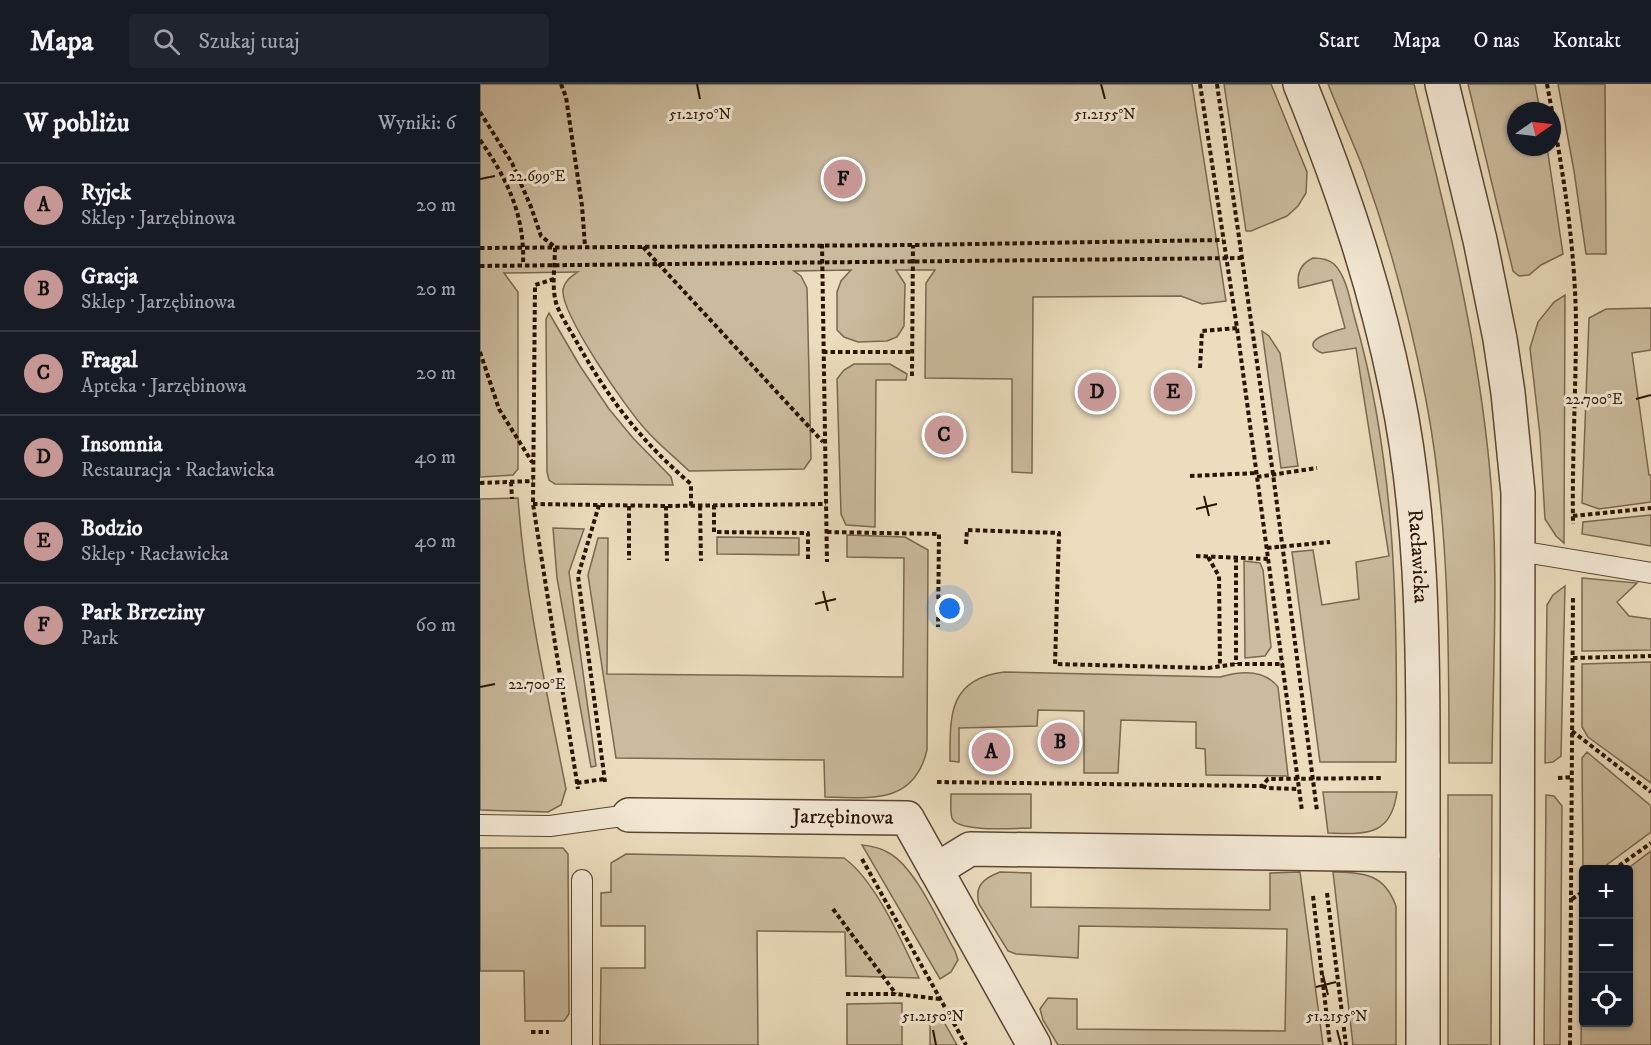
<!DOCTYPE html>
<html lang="pl">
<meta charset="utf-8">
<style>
body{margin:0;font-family:"IM FELL DW Pica",serif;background:#20242c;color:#f1f3f6}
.controls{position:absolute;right:18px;bottom:18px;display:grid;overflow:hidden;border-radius:6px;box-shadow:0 2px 4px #0004}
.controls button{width:54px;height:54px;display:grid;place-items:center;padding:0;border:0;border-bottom:2px solid #363941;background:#171b24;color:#f1f3f6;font:30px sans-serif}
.compass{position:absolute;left:1027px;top:18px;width:54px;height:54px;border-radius:50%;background:#171b24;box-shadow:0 2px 4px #0004;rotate:76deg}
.you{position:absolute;left:470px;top:525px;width:21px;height:21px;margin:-15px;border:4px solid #fff;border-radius:50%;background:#1a73e8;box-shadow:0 0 0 9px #1a73e833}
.badge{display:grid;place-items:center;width:39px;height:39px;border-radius:50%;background:#c59692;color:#111;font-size:20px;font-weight:700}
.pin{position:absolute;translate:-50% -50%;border:3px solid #fff;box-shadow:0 2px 6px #0006}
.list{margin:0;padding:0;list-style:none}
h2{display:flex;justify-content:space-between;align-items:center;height:78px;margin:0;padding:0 24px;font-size:26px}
h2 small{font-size:20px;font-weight:400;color:#9ea1a6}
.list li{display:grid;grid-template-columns:39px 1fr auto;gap:18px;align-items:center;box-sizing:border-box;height:84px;padding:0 24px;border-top:2px solid #363941}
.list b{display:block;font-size:22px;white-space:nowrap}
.list p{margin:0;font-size:20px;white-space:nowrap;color:#9ea1a6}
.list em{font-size:20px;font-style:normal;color:#9ea1a6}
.icon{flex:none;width:33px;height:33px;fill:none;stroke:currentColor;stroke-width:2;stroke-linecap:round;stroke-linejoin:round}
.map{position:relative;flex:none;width:1171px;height:961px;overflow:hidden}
header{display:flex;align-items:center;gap:36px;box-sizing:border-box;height:84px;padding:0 30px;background:#171b24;border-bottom:2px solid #363941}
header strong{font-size:28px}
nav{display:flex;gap:33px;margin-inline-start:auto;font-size:21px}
.search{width:420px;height:54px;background:#20242c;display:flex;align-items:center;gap:15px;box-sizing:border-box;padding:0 21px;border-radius:6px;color:#9ea1a6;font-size:22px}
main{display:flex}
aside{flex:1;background:#171b24}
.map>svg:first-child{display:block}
</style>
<header>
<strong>Mapa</strong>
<div class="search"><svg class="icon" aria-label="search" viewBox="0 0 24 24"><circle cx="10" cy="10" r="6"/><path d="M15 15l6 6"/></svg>Szukaj tutaj</div>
<nav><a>Start</a><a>Mapa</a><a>O nas</a><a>Kontakt</a></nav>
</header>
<main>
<aside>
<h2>W pobliżu<small>Wyniki: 6</small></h2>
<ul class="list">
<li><span class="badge">A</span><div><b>Ryjek</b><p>Sklep · Jarzębinowa</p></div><em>20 m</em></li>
<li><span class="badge">B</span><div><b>Gracja</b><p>Sklep · Jarzębinowa</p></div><em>20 m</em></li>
<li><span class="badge">C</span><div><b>Fragal</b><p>Apteka · Jarzębinowa</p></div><em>20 m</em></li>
<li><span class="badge">D</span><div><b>Insomnia</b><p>Restauracja · Racławicka</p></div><em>40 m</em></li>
<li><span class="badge">E</span><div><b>Bodzio</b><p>Sklep · Racławicka</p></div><em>40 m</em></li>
<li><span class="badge">F</span><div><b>Park Brzeziny</b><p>Park</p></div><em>60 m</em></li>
</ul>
</aside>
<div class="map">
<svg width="1171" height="961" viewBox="0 0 1171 961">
<rect width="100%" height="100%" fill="#ecddbe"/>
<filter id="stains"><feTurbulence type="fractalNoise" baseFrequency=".00333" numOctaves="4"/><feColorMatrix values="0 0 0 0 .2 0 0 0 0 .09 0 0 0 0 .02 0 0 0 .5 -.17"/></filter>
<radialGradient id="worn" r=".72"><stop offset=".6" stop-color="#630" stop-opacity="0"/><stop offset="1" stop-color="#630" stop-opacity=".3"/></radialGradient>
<path fill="#cbbb9e" stroke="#7a684f" stroke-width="1.5" d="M0 0H712L746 217 722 220 701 212 553 213 552 389 532 388V295L445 294 446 199 455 186H416L425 200 424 242 417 253 407 257 378 258 364 253 357 246V208L361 197 371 186 314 187 321 192 327 204 331 375 324 385 209 387C195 373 179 361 166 346 147 326 80 229 83 205 85 196 92 192 98 188L24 189 38 208V385L33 391 0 393Z
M744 0H791L827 88 826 109 818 122 807 132 771 147H766Z
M848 0H934C966 128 998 256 1010 388 1019 484 1013 582 1012 679H969C969 558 969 436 946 316 931 238 910 159 883 84 872 56 859 28 848 0Z
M988 0H1055L1060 27H1036V63H1067L1083 170 1061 181 1049 191 1039 192 1033 187Z
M1078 0H1125L1126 170H1106L1094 87Z
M833 174C840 174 848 175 854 180 867 193 870 217 875 235 916 378 918 530 916 678H840L812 468 833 466 842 521 879 515 876 478 909 472 876 264 842 269C814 257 858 246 865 244L852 196 819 204C816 190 820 180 833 174Z
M1085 211 1084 459 1076 452 1065 435 1060 351 1050 264 1058 238 1074 218Z
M1171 224V266L1152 269 1169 391H1171V418L1119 425 1102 419 1109 234 1126 225Z
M69 229 100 282 129 325 153 354 191 393 193 401 75 400 69 396 67 388 66 235Z
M782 247 789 252 800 269 818 382 801 384Z
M374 280H410L427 290 426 296H396L395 443 366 441 361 430 357 295 364 286Z
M38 414C45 512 67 609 86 705L81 721 68 728 0 726V415Z
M1171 431V462L1102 450 1103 438Z
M73 444 104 445 89 488 116 682 111 683 77 494Z
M367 451 425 453 448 466 447 666C434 721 390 714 345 713L344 676 136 674 108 491 118 454H128L127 590 423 593 424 474 367 473Z
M237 453 319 454V471L237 470Z
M764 477 780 479 783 486 791 563 785 572 765 574Z
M1102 494 1157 499 1137 518 1149 532 1171 535V566L1102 567Z
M1085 502 1081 672 1073 678 1065 679 1067 521 1073 511Z
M1171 578V699L1108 653 1102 643V580Z
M524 588 740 593C760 587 784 585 798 603L808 692 726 691 725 665 716 664V638L641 636 638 689H604V627L558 626 557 642 479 644V678L470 677C470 632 468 595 524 588Z
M1107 668 1171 722V748L1121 785H1103L1102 674Z
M843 708H917C911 753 886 750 848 749Z
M471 710H551V744C537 744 477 749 472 734 470 728 471 717 471 710Z
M968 711H1012L1011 961H968Z
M1066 711 1074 712 1082 722 1080 961H1064Z
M382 761C392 762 401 764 409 769 436 784 459 839 475 867L478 876 471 888 460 895Z
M0 764H83L88 770 89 930 84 937H45L44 887H0Z
M1171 767V961H1101L1103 819 1104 938H1148V786L1147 785Z
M146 770 364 774C396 797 422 858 439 894L366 892 365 848 277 847 278 961H120L121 884H165V842H121V809L131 808V779Z
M520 788 551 789V823L790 826V789L820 788 843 961H578L563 936 560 925 568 914 597 915V945L805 947 807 845 599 842 598 874 536 870 528 867 499 820C494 802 504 794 520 788Z
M853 788C884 789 904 789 916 822V961H873Z
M422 919V961H367V920Z
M458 933 464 938 477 961H450V938L454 934Z"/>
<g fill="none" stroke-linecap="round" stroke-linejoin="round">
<g stroke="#5a4630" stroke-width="22">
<path id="service" d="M1039 467 1171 489
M0 741 70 742 149 731
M102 796V961"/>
</g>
<g stroke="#5a4630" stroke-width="36">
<g id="minor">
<path id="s1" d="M149 731 427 734 554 961"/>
<path d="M456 786 490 765 943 771"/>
</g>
</g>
<g stroke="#5a4630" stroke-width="36">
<g id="tertiary">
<path id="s2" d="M820 0C861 101 894 197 916 304 941 423 943 546 943 666 943 764 943 863 943 961"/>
<path d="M962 0 1000 156 1020 255 1028 309 1038 409 1037 961"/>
</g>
</g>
<path stroke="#2a1400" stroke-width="4" stroke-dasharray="4.5 3" stroke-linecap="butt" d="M81 0 86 13 102 122 105 162
M720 0 757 244 822 727
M737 0 793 390 837 727
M1067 0 1072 27
M0 28 32 79 51 123 61 152 75 163C75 181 71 205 77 222 83 236 92 249 99 262 131 318 162 358 211 400V422
M1072 29C1085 98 1095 168 1096 238 1096 306 1092 373 1093 440
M0 56C28 96 45 132 43 181
M342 160 347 478
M163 163 343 358
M0 164 433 161 743 156
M0 182 762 174
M74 195 55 201 53 420 98 705
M0 268 19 325 52 378
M343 268H432
M720 284 722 247 757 244
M432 292 433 161
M710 392 777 389
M777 393 837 384
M31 398 32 415
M0 399 53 397
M53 420 186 422 346 420
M119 421 98 492 125 698
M234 421V448L328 449V477
M149 422V476
M186 422 187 477
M220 422 221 477
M1093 432 1171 424
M347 448 459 450 458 543
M486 460 487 446 579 449 575 580 728 584 756 580H803
M787 464 850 458
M716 472 788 475
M728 473 739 492 740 582
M756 474V580
M1093 574 1171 572
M1092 647 1171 708
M1078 694 1092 693
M457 698 782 702 788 695 903 694
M97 699 124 695
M782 702 788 704 819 705
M382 775 486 961
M1133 786 1171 759
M847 809 866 961
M833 812 850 961
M1092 815 1104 807
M353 825 416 910
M366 910H416L460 915
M51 948H69
M1090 961 1093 511"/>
<use href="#service" stroke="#f3e9d5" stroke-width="20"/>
<use href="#minor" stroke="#f3e9d5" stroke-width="33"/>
<use href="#tertiary" stroke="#f3e9d5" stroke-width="33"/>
</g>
<path fill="none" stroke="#2a1400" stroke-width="2" d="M217 0 220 15M621 0 625 15M0 95 15 92M1156 315 1171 311M724 412 729 432M716 425 737 420M343 507 348 527M335 520 356 515M0 603 15 600M843 891 848 911M836 903 856 898M453 946 456 961M857 946 861 961"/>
<g text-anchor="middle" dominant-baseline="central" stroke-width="6" stroke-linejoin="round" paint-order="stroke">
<g font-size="21" fill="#2a1400" stroke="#f3e9d5">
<text stroke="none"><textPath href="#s2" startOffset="489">Racławicka</textPath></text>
<text stroke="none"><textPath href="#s1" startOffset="214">Jarzębinowa</textPath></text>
</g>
</g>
<g font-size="15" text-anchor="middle" fill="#2a1400" stroke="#f3e9d5" stroke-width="6" stroke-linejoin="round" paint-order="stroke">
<text x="220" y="35">51.2150°N</text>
<text x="625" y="35">51.2155°N</text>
<text x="57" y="97">22.699°E</text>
<text x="1114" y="320">22.700°E</text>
<text x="57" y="605">22.700°E</text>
<text x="453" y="937">51.2150°N</text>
<text x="857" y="937">51.2155°N</text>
</g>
<rect width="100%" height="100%" filter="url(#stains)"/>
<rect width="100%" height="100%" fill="url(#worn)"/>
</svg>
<div class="controls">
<button>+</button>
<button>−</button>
<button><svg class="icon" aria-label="locate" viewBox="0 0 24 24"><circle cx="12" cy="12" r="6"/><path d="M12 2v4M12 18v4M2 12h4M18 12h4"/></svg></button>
</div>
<svg class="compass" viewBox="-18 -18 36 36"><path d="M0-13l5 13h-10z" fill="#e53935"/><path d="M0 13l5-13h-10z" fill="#9ea1a6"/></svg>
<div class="you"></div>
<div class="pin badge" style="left:511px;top:668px">A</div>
<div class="pin badge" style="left:580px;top:658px">B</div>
<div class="pin badge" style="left:464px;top:351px">C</div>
<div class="pin badge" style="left:617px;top:308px">D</div>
<div class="pin badge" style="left:693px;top:308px">E</div>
<div class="pin badge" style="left:363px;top:95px">F</div>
</div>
</main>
